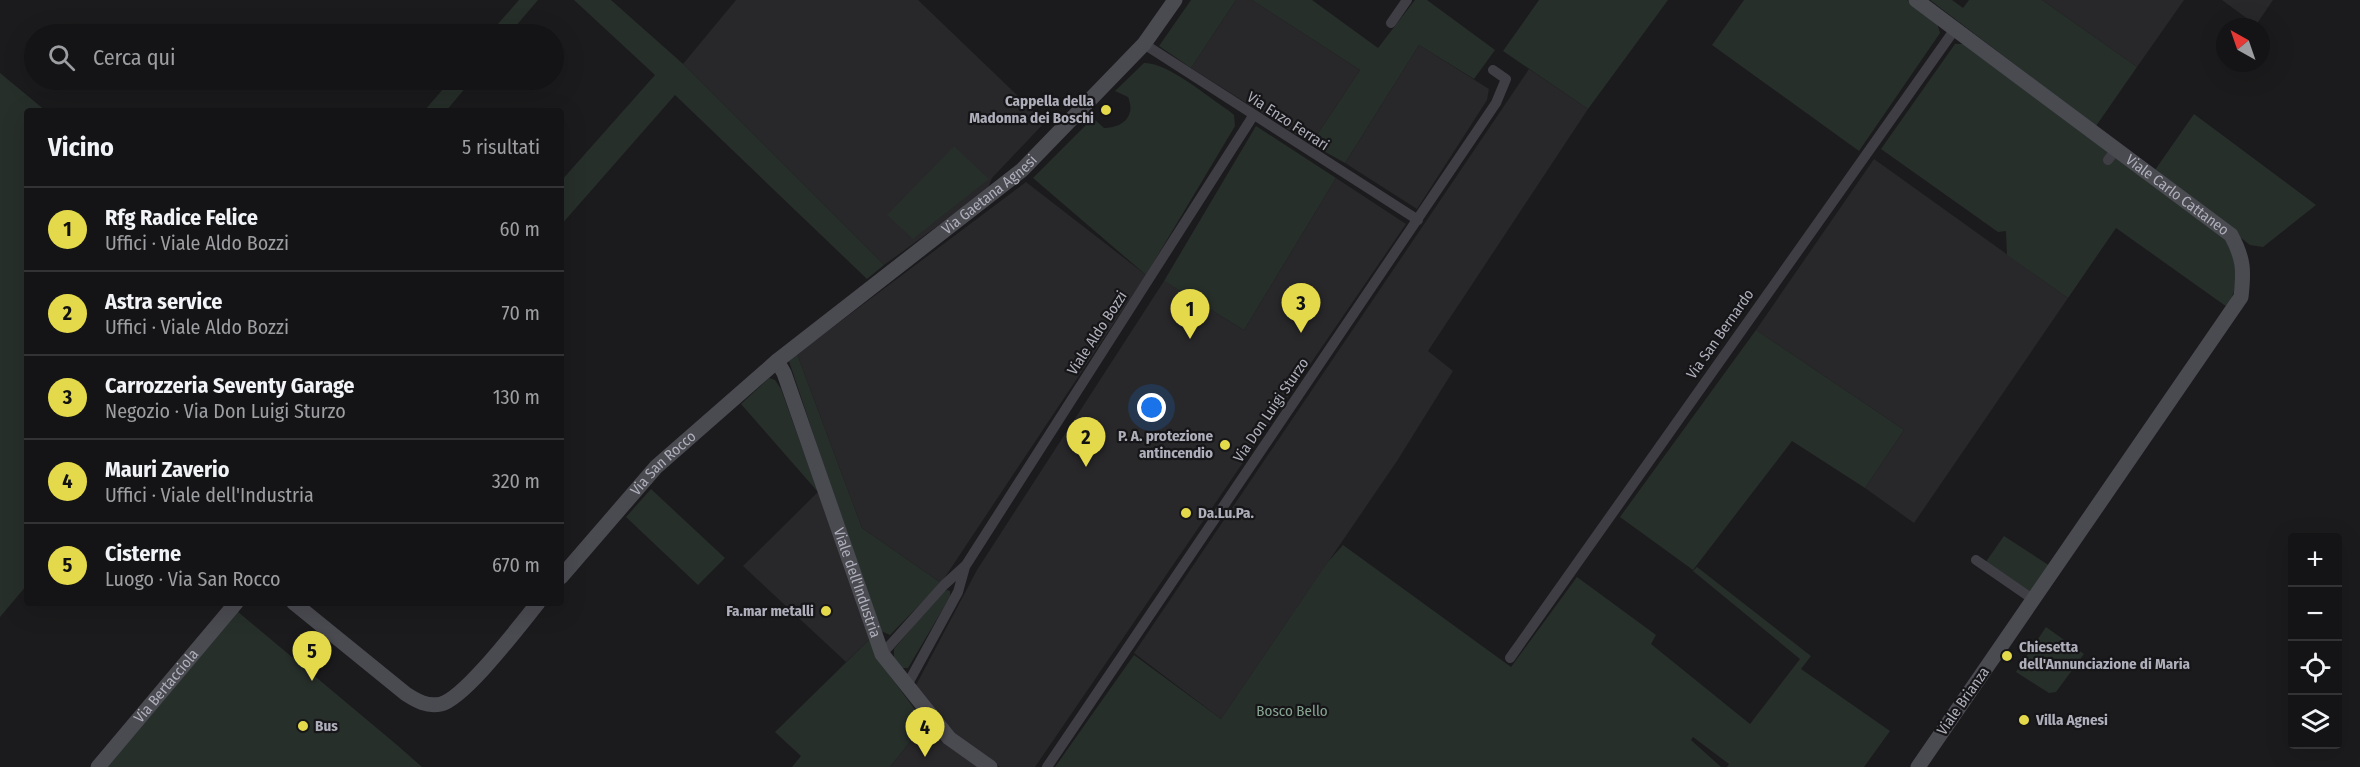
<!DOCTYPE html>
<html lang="it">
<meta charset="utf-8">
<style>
body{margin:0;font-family:"Fira Sans Condensed",sans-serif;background:#212123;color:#f1f3f6}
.controls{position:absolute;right:18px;bottom:18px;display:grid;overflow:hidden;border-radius:6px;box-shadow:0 6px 24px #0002}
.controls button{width:54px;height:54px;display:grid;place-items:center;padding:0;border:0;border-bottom:2px solid #333335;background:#141416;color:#f1f3f6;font:30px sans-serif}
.compass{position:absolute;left:2216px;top:18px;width:54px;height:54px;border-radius:50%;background:#141416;box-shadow:0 6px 24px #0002;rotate:320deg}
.you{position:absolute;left:1152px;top:408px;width:21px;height:21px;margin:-15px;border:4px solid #fff;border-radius:50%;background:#1a73e8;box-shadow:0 0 0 9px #1a73e833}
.badge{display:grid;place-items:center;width:39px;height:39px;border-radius:50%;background:#e4d94b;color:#111;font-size:20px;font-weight:700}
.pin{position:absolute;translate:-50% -50px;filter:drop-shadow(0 2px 3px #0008)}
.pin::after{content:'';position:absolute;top:32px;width:21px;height:18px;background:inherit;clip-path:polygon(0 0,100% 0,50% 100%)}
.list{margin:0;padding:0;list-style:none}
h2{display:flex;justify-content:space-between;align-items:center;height:78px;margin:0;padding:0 24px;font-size:26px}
h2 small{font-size:20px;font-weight:400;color:#9d9ea1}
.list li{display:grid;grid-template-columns:39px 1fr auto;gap:18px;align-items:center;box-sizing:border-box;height:84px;padding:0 24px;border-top:2px solid #333335}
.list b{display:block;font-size:22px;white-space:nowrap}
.list p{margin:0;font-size:20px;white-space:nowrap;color:#9d9ea1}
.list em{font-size:20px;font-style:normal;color:#9d9ea1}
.icon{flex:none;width:33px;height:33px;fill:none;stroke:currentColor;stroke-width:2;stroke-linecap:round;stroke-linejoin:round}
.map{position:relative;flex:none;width:2360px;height:767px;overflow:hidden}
.search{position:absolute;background:#141416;box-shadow:0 6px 24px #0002;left:24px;top:24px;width:540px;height:66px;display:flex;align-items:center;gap:15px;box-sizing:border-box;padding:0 21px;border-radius:33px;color:#9d9ea1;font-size:22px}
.panel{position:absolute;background:#141416;box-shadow:0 6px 24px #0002;left:24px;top:108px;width:540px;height:498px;border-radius:6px}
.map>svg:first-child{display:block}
</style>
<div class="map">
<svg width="2360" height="767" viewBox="0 0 2360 767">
<rect width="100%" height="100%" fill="#1b1b1d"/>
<path fill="#28272a" d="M736 0H918L1045 122 992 178 987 190 884 265 683 64Z
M1236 0H1252L1360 70 1311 144 1191 68Z
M2042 0H2184L2137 67Z
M2222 0H2273L2256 25Z
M1419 45 1489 89 1487 100 1417 209 1345 163Z
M1529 69 1588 109 1428 351 1453 371 1397 461 1221 719 1134 653Z
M1874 159 2068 298 1914 523 1865 488 1904 430 1756 330Z
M1336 178 1406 224 1035 767H1000L954 735 915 687 977 570 1164 281 1244 330Z
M1026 182 1146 275 941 583 862 528 797 354Z
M818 492 871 638 846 662 743 566Z
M925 723 945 743 979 767H890Z"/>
<path fill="#272f2b" d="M519 0H538L509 34H489Z
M574 0H611L682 63 884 265 867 279 675 95 561 225V181L655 75Z
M1191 0H1236L1191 68 1159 46Z
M1252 0H1312L1378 48 1415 0H1427L1495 50 1474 79 1419 45 1345 163 1311 144 1360 70Z
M1539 0H1668L1588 109 1503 51Z
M1744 0H1907L1937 23 1940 33 1859 151 1712 45Z
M1930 0H1952L1963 8 1969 0H2042L2137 67 2096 126Z
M1955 44H1967L2117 153 2226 238C2237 263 2241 283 2227 307L2116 228 2068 298 2007 255 2006 231 1998 232 1881 149Z
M1144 63C1167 62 1208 97 1228 110L1234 115 1235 126 1146 275 1033 178 1093 118 1104 128C1123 128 1136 116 1128 97L1115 91Z
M0 73 46 111H27V585L0 617Z
M451 80H472L446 111H424Z
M2194 114 2316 205 2263 247 2250 245 2155 170Z
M1256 126 1336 178 1244 330 1164 281Z
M954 146 989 179 913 239 887 215Z
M1756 330 1904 430 1865 488 1792 441 1693 570 1620 517Z
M797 354 862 528 941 583 890 635 881 631 871 607 789 361Z
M769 378 775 380 781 389 818 492 741 404Z
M651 489 725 558 698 585 626 517Z
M2004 536 2050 566 2031 593 1985 563Z
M1343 545 1511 667 1577 577 1656 635 1651 644 1750 724 1800 659 1693 571 1697 567 1811 656 1801 669 1890 731 1864 767H1727L1729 764 1693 737 1691 740 1721 767H1055L1134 655 1221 719 1327 563Z
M947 590 950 591V597L908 668H902L894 661V649L942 592Z
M237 611 397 745 422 767H107Z
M2046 627 2084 654 2056 692 2049 693 2016 672Z
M871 638 882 665 925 723 890 767H792L801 756 775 732Z"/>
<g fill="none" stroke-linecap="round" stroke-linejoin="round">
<path stroke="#3f3e44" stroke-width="10" d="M1391 23 1407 0
M1144 44 1418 220
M2108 160 2117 148
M1976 560 2034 600
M882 654 944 585 966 565 1253 116
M1510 658 1955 29
M906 687 958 592 965 567
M1047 767 1496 103 1506 79 1493 70"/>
<g stroke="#4a4a51" stroke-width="15">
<path id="s1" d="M1916 0 2231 235C2244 259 2244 271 2241 297L1918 767"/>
<path id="s2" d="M777 361 784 373 882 654 949 738 990 767"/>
<path id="s3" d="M561 577 656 467 777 361 1022 170 1144 44 1175 0"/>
<path d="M294 603 406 694C417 701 427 707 441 704 465 698 520 625 538 603"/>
<path id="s4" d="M98 767 236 603"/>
</g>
</g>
<g fill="#e4d94b" stroke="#161618" stroke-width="2">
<circle cx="1106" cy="110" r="6"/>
<circle cx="1225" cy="445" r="6"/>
<circle cx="1186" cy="513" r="6"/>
<circle cx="826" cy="611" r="6"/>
<circle cx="2007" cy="656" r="6"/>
<circle cx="2024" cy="720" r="6"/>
<circle cx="303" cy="726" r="6"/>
</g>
<g text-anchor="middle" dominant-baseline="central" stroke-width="4.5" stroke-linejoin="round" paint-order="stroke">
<g font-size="15" font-weight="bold" fill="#aeafbb" stroke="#161618" text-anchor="start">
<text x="1094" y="101" text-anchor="end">Cappella della<tspan x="1094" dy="17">Madonna dei Boschi</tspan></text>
<text x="1213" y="436" text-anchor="end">P. A. protezione<tspan x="1213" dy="17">antincendio</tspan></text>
<text x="1198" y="513">Da.Lu.Pa.</text>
<text x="814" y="611" text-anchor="end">Fa.mar metalli</text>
<text x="2019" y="647">Chiesetta<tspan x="2019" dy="17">dell'Annunciazione di Maria</tspan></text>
<text x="2036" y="720">Villa Agnesi</text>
<text x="315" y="726">Bus</text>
</g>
<g font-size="15" fill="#aeafbb" stroke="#161618">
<text transform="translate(1288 121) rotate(33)">Via Enzo Ferrari</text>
<text stroke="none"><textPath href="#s3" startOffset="576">Via Gaetana Agnesi</textPath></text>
<text stroke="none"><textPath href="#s1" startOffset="326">Viale Carlo Cattaneo</textPath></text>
<text transform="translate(1097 333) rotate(-57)">Viale Aldo Bozzi</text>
<text transform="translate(1720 334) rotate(-55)">Via San Bernardo</text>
<text transform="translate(1271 410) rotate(-56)">Via Don Luigi Sturzo</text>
<text stroke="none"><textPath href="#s3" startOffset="153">Via San Rocco</textPath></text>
<text stroke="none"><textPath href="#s2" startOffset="236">Viale dell'Industria</textPath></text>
<text stroke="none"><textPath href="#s4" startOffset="106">Via Bertacciola</textPath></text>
<text transform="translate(1963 701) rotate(-55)">Viale Brianza</text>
</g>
<g font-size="15" fill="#87a491" stroke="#161618">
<text x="1292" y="711">Bosco Bello</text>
</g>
</g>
</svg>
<div class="controls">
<button>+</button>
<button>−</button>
<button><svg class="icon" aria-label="locate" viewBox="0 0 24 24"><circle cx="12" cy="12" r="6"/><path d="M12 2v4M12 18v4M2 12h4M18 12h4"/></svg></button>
<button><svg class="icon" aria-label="layers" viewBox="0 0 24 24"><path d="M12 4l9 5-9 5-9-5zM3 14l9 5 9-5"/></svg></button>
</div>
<svg class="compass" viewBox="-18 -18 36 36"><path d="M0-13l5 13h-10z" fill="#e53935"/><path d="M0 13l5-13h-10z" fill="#9d9ea1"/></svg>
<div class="you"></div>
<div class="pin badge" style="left:1190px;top:339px">1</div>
<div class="pin badge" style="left:1086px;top:467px">2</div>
<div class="pin badge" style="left:1301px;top:333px">3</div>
<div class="pin badge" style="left:925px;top:757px">4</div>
<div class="pin badge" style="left:312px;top:681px">5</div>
<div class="search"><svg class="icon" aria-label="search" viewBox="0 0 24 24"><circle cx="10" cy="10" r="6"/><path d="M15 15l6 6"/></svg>Cerca qui</div>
<section class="panel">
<h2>Vicino<small>5 risultati</small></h2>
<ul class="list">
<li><span class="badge">1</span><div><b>Rfg Radice Felice</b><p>Uffici · Viale Aldo Bozzi</p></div><em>60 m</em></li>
<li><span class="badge">2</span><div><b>Astra service</b><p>Uffici · Viale Aldo Bozzi</p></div><em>70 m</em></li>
<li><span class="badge">3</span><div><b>Carrozzeria Seventy Garage</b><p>Negozio · Via Don Luigi Sturzo</p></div><em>130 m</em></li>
<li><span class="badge">4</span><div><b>Mauri Zaverio</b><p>Uffici · Viale dell'Industria</p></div><em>320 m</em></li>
<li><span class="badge">5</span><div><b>Cisterne</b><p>Luogo · Via San Rocco</p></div><em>670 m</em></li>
</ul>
</section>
</div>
